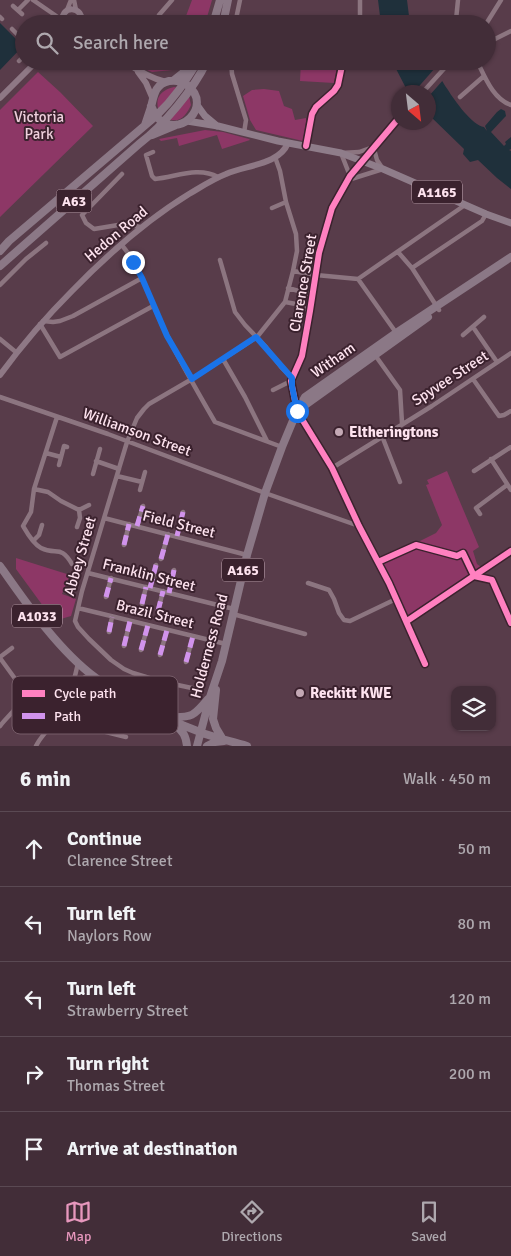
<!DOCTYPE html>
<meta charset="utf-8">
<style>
body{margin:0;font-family:Signika,sans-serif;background:#493540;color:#f1f3f6}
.controls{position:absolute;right:15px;bottom:15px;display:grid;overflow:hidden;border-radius:10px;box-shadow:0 1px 4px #0004}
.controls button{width:45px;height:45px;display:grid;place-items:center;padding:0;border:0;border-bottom:1px solid #5a4953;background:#422d38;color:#f1f3f6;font:25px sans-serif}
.compass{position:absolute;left:391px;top:85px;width:45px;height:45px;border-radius:50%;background:#422d38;box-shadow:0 1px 4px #0004;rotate:152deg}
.stop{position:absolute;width:15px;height:15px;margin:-11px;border:4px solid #1a73e8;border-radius:50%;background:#fff}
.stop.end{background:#1a73e8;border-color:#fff;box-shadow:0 1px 5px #0008}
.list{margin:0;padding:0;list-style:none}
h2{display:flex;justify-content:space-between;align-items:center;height:65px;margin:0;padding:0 20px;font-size:21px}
h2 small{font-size:16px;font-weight:400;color:#aea8ae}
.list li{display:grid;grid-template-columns:32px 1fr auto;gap:15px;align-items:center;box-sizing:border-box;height:75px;padding:0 20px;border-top:1px solid #5a4953}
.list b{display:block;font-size:19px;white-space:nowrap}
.list p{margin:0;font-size:16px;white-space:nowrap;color:#aea8ae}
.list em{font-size:16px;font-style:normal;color:#aea8ae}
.icon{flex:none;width:28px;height:28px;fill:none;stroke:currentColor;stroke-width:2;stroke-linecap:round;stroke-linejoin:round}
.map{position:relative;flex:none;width:511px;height:746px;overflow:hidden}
.search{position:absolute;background:#422d38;box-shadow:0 1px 4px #0004;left:15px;right:15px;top:15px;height:55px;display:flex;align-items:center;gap:12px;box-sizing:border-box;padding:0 18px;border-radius:28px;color:#aea8ae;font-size:19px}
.sheet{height:440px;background:#422d38}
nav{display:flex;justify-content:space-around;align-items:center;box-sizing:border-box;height:70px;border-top:1px solid #5a4953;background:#422d38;font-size:14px;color:#aea8ae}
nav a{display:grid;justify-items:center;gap:2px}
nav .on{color:#e797bd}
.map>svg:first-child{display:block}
</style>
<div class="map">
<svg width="511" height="746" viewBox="0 0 511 746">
<rect width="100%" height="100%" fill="#583c4a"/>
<path fill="#8d3766" d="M192 0H212L205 24H183Z
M153 61H187L183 69 152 72 145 69Z
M301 61H338L334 83 300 81Z
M38 72 60 92 93 126 0 217V110Z
M174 87 179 88 159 111C154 98 161 90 174 87Z
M264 89 279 91 284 106 292 109 295 120 306 118V122L303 141 256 130 250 120 243 96 252 90Z
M189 96 191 105C187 114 180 124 169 119Z
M205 130 223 132 249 139 250 140 222 149 217 135 179 146 177 138 161 141 159 139Z
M447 471 479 547 473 551 477 564 485 570 403 624 378 562 436 533 442 525 426 485 429 484 427 480Z
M16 558 70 575 62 594 76 599 71 616 54 621 16 569Z"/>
<path fill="#1f303b" d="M378 0H407L410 24H381Z
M0 23 23 46 0 70Z
M388 61H426C429 66 433 69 437 73 441 78 444 85 448 90 454 100 473 126 484 127L487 131 485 126 497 112 501 109 505 111 506 116 504 118 491 132 504 146 506 144 505 142 511 137V149L509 150 511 151V189L497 178 478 160 470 162 463 154 464 149 429 115 428 92H408L393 63Z"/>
<path fill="#583c4a" d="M435 68 439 72 444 79 429 96 428 92H414Z"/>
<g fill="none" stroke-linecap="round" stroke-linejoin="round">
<path stroke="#8c7580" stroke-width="4.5" d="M33 0 62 20
M74 0 76 10
M458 0 456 20 458 24
M13 6 22 14
M18 10 28 0
M67 10 71 0
M0 17 2 19
M121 22 123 24
M156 24 159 15 172 0
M235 24 240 0
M357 24 360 16V0
M486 24 501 0
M12 29 24 41
M487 43 511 31
M19 61 24 56
M231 61 232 74 246 120 244 133
M477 61C485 77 493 99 511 105
M423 92 451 61
M460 97 484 76
M306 146 312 114 316 107 334 91 338 85 343 61
M153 152 146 155 152 176 155 179C176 177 198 166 218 177
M363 161 398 119
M122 174 82 215 86 223 94 229 124 224 140 227
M350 176 341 153 359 152 376 146
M348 180 383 169 377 160 374 149
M272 208 286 202
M121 244C141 268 150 299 163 327 179 360 197 391 215 422L282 447
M398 252 412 268 439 310
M220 260 235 312 245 325 266 347 281 367 292 378
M412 268 482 221 486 214
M293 271 316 275 358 279
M358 279 465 205
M358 279 397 334
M0 285 26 259 46 243
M288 288 313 295
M285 302 296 304 310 311
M43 321 53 322 60 321 73 316 142 278
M40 324 60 357 153 306
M473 327 497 362
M463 335 484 317
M0 339 17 353
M375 355 400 390 402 423
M223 359 245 397 267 441
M473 379 499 416 504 415 511 411
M273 390 291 381
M0 397 108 434 265 493 359 526
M297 411 332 468 359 526 389 583 425 664
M57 417 34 489 31 512 23 526C27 533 33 544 41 548 57 556 60 544 72 564
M382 436 400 482
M46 453 61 457
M491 459 511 490
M96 461 119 469
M59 465 64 446 67 447
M332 468 432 406 511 353
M474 471 511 447
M93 474 100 449
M117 476 142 482
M34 489 48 492 61 501 79 510 80 518 77 527
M140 490 145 472
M79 510 89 505
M480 514 476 508 507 485
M104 518 247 555
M137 526 143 506
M177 536 183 512
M34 540 39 535 42 525
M124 545 129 524
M161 559 168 534
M88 573 234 609
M308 583 329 590 334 599 339 613 344 620 350 621 396 599
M150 588 156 565
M169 593 174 570
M106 597 111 578
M142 604 146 587
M78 608 226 644
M158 611 163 591
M233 614 305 634
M407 621 511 551
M109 632 112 617
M124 646 130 621
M141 650 148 625
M160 655 167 630
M0 657 12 648
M0 658 16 680 21 683 42 691 64 704
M186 662 193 636
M72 688 85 677H95
M201 690 159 681 133 673 124 669 111 660 89 639 78 627 75 621 82 591 127 442 137 418 144 409 149 404 192 379 257 337 285 302 293 271 297 251 296 234 286 202 280 171 275 157
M66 722 126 737
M0 726C11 712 24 704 27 685
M49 729 62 726 66 722V718L64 714 62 707
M36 746C42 734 52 728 55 716L60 713C62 705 66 698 70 691 74 682 76 672 78 663"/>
<path stroke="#8e7885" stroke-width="6" d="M63 24C58 4 86 5 81 24
M124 61C138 71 150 78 166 82
M138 72 146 83 152 97
M0 98 37 61
M0 375C22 345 46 317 72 291 108 254 145 221 189 194 201 187 213 179 226 174 246 165 279 165 288 143
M297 411 291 381 302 356 310 311 319 253 325 230 332 208 347 181 363 161"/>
<path stroke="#8f7d8a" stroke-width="7" d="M197 105 205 116 217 126
M187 121 218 126 278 141 341 153 383 169 486 214 511 223"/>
<path stroke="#8b7886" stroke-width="8" d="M213 24 220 0
M223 24 228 0
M174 80 194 64
M145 125C147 119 149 113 151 107 154 95 155 84 169 81 176 80 182 81 187 85 215 106 177 142 156 116 154 113 153 109 151 106
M152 135 176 125
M0 251 9 241 156 116C174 99 185 82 198 61
M0 266 139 144C163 126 194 89 207 61
M301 408 428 317
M0 566C26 603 59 651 96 678 127 701 163 718 200 732 215 738 231 741 247 746
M216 690 213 719 216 728 222 738
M169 717C192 718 194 716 208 699
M175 725C183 731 186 736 187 746
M197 746 210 697 222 661 247 555 265 493 282 447 297 411 305 397 396 333 511 257
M207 746 215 742 224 741"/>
<path stroke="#d193ec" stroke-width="5" stroke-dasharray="10 5" stroke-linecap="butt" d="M137 526 143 506
M177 536 183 512
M124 545 129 524
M161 559 168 534
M150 588 156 565
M169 593 174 570
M106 597 111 578
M142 604 146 587
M158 611 163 591
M109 632 112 617
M124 646 130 621
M141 650 148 625
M160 655 167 630
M186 662 193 636"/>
<g stroke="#3b222e" stroke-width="9">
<path id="cycleway" d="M398 119 350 176 332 208 319 253 310 311 302 356 291 381 297 411 332 468 359 526 389 583 425 664
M306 146 312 114 316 107 334 91 338 85 343 61
M378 562 416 545 457 556 463 553 474 576 492 580 511 623
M407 621 511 551"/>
</g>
<use href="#cycleway" stroke="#ff80c0" stroke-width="6"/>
</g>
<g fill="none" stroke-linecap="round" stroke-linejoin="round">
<path stroke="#1a73e8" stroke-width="6" d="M133 262 142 278 167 336 192 379 256 337 292 378V386L297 411"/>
</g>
<g fill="#c4a9b5" stroke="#3b222e" stroke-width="2">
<circle cx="339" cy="432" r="5"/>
<circle cx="300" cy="693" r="5"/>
</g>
<g text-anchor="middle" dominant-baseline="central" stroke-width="4" stroke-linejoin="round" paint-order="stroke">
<g fill="#3b222e" stroke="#c4a9b5" stroke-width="1">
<rect x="412" y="180.5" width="50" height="23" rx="4"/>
<rect x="56.5" y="189.5" width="35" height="23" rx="4"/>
<rect x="222" y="558.5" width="42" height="23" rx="4"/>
<rect x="12" y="604.5" width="50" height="23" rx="4"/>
</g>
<g font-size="14" font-weight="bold" fill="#fee3ef">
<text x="437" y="192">A1165</text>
<text x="74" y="201">A63</text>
<text x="243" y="570">A165</text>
<text x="37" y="616">A1033</text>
</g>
<g font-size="15" fill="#efd0dd" stroke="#3b222e">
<text x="39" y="117">Victoria<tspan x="39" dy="17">Park</tspan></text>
</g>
<g font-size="15" fill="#fee3ef" stroke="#3b222e">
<text transform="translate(116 234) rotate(-40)">Hedon Road</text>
<text transform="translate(303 283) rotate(-80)">Clarence Street</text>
<text transform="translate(333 360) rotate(-35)">Witham</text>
<text transform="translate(450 378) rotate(-33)">Spyvee Street</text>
<text transform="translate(137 432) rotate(20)">Williamson Street</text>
<text transform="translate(179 524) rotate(14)">Field Street</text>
<text transform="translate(80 556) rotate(-74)">Abbey Street</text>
<text transform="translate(149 575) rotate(14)">Franklin Street</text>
<text transform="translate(155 614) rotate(14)">Brazil Street</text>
<text transform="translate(209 646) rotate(-75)">Holderness Road</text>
</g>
<g font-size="15" font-weight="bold" fill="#fee3ef" stroke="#3b222e" text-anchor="start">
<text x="349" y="432">Eltheringtons</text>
<text x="310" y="693">Reckitt KWE</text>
</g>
</g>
<rect x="12" y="676" width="166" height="58" rx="8" fill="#3b222e" stroke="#765c68" stroke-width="1"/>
<rect x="22" y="690" width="23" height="7" fill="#ff80c0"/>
<rect x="22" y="713" width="23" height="6" fill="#d193ec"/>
<g font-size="14" fill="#fee3ef">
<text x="54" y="698">Cycle path</text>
<text x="54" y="721">Path</text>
</g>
</svg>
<div class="controls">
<button><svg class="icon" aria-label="layers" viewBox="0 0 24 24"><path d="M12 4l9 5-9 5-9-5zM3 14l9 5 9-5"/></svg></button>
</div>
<svg class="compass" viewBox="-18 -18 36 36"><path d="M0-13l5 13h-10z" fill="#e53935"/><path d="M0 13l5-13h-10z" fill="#aea8ae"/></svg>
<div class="stop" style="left:297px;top:411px"></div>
<div class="stop end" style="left:133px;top:262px"></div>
<div class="search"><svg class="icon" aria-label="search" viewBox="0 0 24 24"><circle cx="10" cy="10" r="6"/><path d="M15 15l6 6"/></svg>Search here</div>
</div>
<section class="sheet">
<h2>6 min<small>Walk · 450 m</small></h2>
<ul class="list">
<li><svg class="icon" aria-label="ahead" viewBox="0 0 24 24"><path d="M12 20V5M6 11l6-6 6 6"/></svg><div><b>Continue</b><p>Clarence Street</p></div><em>50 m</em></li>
<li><svg class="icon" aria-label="left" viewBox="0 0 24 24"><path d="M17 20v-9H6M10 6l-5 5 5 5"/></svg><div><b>Turn left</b><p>Naylors Row</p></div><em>80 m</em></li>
<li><svg class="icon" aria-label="left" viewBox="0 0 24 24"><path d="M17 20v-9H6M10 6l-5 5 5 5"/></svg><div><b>Turn left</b><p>Strawberry Street</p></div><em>120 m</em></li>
<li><svg class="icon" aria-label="right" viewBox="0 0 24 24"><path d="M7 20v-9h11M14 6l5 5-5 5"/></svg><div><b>Turn right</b><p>Thomas Street</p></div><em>200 m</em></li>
<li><svg class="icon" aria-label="arrive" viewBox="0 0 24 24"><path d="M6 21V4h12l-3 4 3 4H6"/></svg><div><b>Arrive at destination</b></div></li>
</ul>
</section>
<nav>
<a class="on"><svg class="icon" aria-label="map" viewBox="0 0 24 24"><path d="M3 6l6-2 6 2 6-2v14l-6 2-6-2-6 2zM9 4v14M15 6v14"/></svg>Map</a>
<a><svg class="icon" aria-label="directions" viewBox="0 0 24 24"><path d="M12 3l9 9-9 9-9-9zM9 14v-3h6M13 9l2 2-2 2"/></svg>Directions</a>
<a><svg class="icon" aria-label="saved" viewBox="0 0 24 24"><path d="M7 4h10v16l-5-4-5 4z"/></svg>Saved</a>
</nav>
